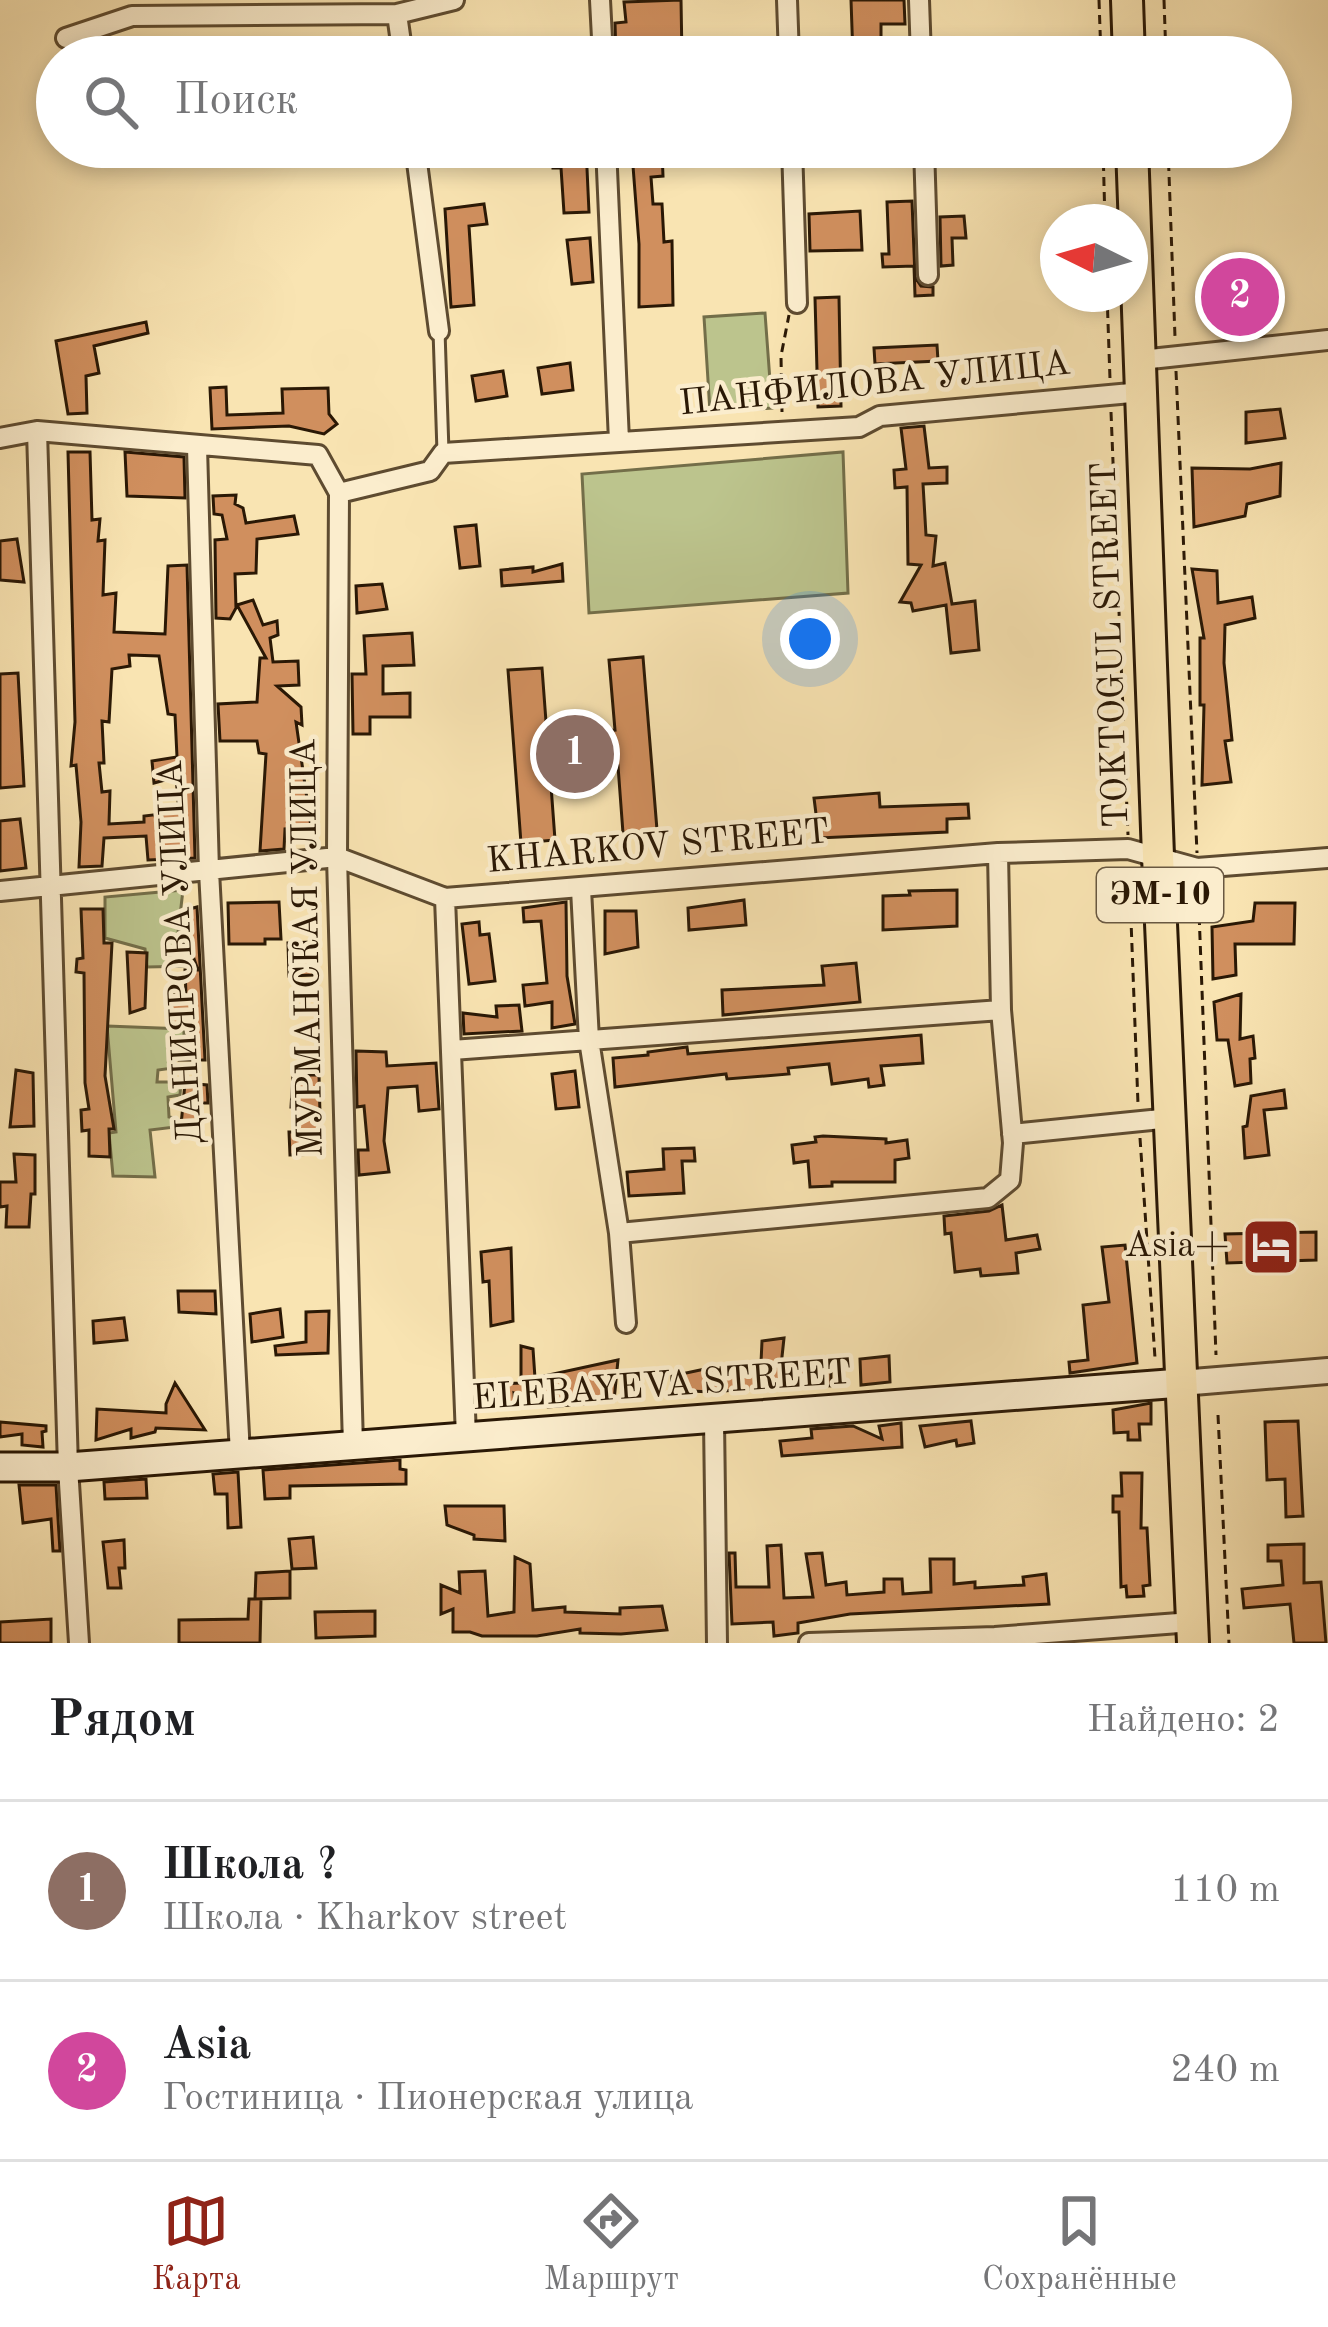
<!DOCTYPE html>
<html lang="ru">
<meta charset="utf-8">
<style>
body{margin:0;font-family:"Old Standard TT",serif;background:#f6f6f6;color:#202124}
.compass{position:absolute;left:1040px;top:204px;width:108px;height:108px;border-radius:50%;background:#fff;box-shadow:0 6px 18px #0003;rotate:275deg}
.you{position:absolute;left:810px;top:639px;width:42px;height:42px;margin:-30px;border:9px solid #fff;border-radius:50%;background:#1a73e8;box-shadow:0 0 0 18px #1a73e833}
.badge{display:grid;place-items:center;width:78px;height:78px;border-radius:50%;background:#8f2418;color:#fff;font-size:39px;font-weight:700}
.pin{position:absolute;translate:-50% -50%;border:6px solid #fff;box-shadow:0 3px 12px #0006}
.list{margin:0;padding:0;list-style:none}
h2{display:flex;justify-content:space-between;align-items:center;height:156px;margin:0;padding:0 48px;font-size:51px}
h2 small{font-size:39px;font-weight:400;color:#757577}
.list li{display:grid;grid-template-columns:78px 1fr auto;gap:36px;align-items:center;box-sizing:border-box;height:180px;padding:0 48px;border-top:3px solid #e0e0e0}
.list b{display:block;font-size:45px;white-space:nowrap}
.list p{margin:0;font-size:39px;white-space:nowrap;color:#757577}
.list em{font-size:39px;font-style:normal;color:#757577}
.icon{flex:none;width:66px;height:66px;fill:none;stroke:currentColor;stroke-width:2;stroke-linecap:round;stroke-linejoin:round}
.map{position:relative;flex:none;width:1328px;height:1643px;overflow:hidden}
.search{position:absolute;background:#fff;box-shadow:0 6px 18px #0003;left:36px;right:36px;top:36px;height:132px;display:flex;align-items:center;gap:30px;box-sizing:border-box;padding:0 42px;border-radius:66px;color:#757577;font-size:45px}
.sheet{height:516px;background:#fff}
nav{display:flex;justify-content:space-around;align-items:center;box-sizing:border-box;height:168px;border-top:3px solid #e0e0e0;background:#fff;font-size:33px;color:#757577}
nav a{display:grid;justify-items:center;gap:6px}
nav .on{color:#8f2418}
.map>svg:first-child{display:block}
</style>
<div class="map">
<svg width="1328" height="1643" viewBox="0 0 1328 1643">
<rect width="100%" height="100%" fill="#f9e4b2"/>
<filter id="stains"><feTurbulence type="fractalNoise" baseFrequency=".00167" numOctaves="4"/><feColorMatrix values="0 0 0 0 .2 0 0 0 0 .09 0 0 0 0 .02 0 0 0 .5 -.17"/></filter>
<radialGradient id="worn" r=".72"><stop offset=".6" stop-color="#630" stop-opacity="0"/><stop offset="1" stop-color="#630" stop-opacity=".3"/></radialGradient>
<path fill="#bcc48d" stroke="#736e49" stroke-width="3" d="M765 313 772 408 710 412 704 317Z
M843 452 848 593 589 613 582 474Z
M183 890 177 941 188 951 193 966 147 967 145 949 105 938V897Z
M107 1026 184 1029V1043L173 1046V1068L158 1070 157 1082H181L180 1095 168 1097 169 1117 175 1118V1127L150 1130 155 1177 113 1176 109 1133 116 1132Z"/>
<path fill="#d08f5e" stroke="#2a1805" stroke-width="3" fill-rule="evenodd" d="M681 0 682 57H616L615 23 626 22 624 2Z
M851 0H904L905 24H881V57H853Z
M553 147H586L589 212 564 213 561 168H553Z
M662 151 663 176 651 177 653 204H662L664 242 672 241 673 305 639 307V244L632 153Z
M912 201 915 277 921 286 933 287V295L915 296 914 266 883 267 882 254H889L887 202Z
M484 204 487 224 469 226 474 305 451 307 445 209Z
M860 211 862 250 810 251 809 214Z
M964 216 966 238H952L953 265 941 266 940 217Z
M590 238 593 282 572 284 567 240Z
M1241 267 1258 273 1259 320 1222 324 1220 272Z
M839 297 841 406 818 407 815 298Z
M146 322 148 333 94 346 99 373 86 376 87 413 68 414 56 341Z
M937 345 938 361 875 364 874 348Z
M570 363 573 390 542 394 538 368Z
M503 371 507 396 476 401 472 376Z
M226 387 227 415 283 413 282 389 328 388 329 414 337 424 324 434 289 426 212 429 210 388Z
M1280 409 1285 438 1246 443V412Z
M924 426 929 468 947 467V483L923 484 926 535 936 536 933 566 945 563 952 604 975 601 979 650 951 653 946 605 913 611 911 603 900 602 921 565 908 564 907 487 895 488 894 470 906 469 901 428Z
M68 452H90L92 520 100 519 98 541 105 540 103 595 116 593 114 632 165 634 168 566 187 565 195 858 148 860 146 836 104 838 102 866 79 867 81 822 76 765 71 766 75 722ZM129 655 159 656 168 714 175 715 177 757 152 761 154 783 176 777 179 812 144 816V822L109 824 110 791 102 792 99 763H104L102 721 109 722 112 669 130 666Z
M125 452 184 457 185 498 127 496Z
M1281 463 1280 496 1247 504 1245 516 1194 527 1192 468 1250 469Z
M236 495 235 504 243 508 246 523 294 516 298 534 257 539 256 573 235 574 236 608 230 619 216 618 215 540 227 539 222 515 214 514 213 496Z
M476 525 480 566 460 568 455 527Z
M17 539 24 582 0 580V541Z
M562 564 563 581 502 586 501 570 533 567V572Z
M1192 569 1217 571 1218 603 1252 597 1255 618 1225 625 1224 663 1232 740 1225 741 1231 782 1202 785 1204 705H1200V638H1204Z
M382 584 387 609 357 613 356 586Z
M253 600 263 625 277 621 278 635 270 638 273 662 298 661 299 685 277 686 301 707 302 725 296 722 311 827 285 829 284 849 260 851 266 754 259 753 257 741H220L218 704 257 702 260 658H266L237 605Z
M412 633 414 665 383 666V694L410 693V717H370V734H353L352 674H366L364 636Z
M643 657 657 830 623 833 618 766 550 772 555 840 521 843 508 670 542 668 547 735 615 730 609 660Z
M18 673 24 786 0 788V674Z
M879 793 880 807 968 804 969 818 947 819V832L819 838 814 798Z
M20 819 26 868 0 871V821Z
M957 890V926L883 930V896L910 895 909 891Z
M744 900 746 925 689 930 688 908Z
M279 902 281 939H265V944H229L228 903Z
M566 902 567 976 575 1024 552 1028V1002L525 1006 523 985 547 983 541 921 524 922 523 908Z
M1255 903H1295L1294 944H1235L1236 975 1213 979 1212 927 1253 921Z
M197 907 205 1060H179L177 1048 186 1047 188 1024 171 1025V995H186L185 970H198L188 942 179 943 181 928 186 926V910Z
M81 909H103L104 943H112L105 1076 114 1129H109L110 1157 89 1156V1130L82 1131 81 1110 89 1109 85 1083 84 973 76 972 77 959 83 958Z
M605 911H636L638 947 605 954Z
M479 922 480 935 489 934 495 981 469 984 462 924Z
M312 942 313 975 289 976 288 943Z
M127 952 147 953 145 1008 130 1013Z
M856 963 860 1002 723 1015 722 990 824 985 822 966Z
M1241 994 1240 1039 1253 1036 1255 1058 1250 1059 1251 1083 1235 1086 1228 1040H1217L1214 1002Z
M519 1005 522 1031 464 1034 463 1013 497 1017 496 1006Z
M921 1035 923 1063 881 1066 884 1085 869 1087 868 1079 832 1084 829 1064 788 1068 789 1074 727 1079 726 1074 615 1087 613 1058 648 1055V1052L687 1047 688 1054Z
M356 1051 386 1052 387 1066 436 1063 439 1109 419 1111 417 1086 388 1088 384 1141 389 1172 359 1175 358 1150H368L364 1106 357 1107Z
M16 1070 33 1073 34 1126 10 1127Z
M575 1071 579 1107 556 1109 552 1074Z
M293 1075H319L321 1154 290 1155 289 1132H296V1107H291Z
M185 1083 207 1085 208 1103H198L203 1133 180 1136Z
M1284 1090 1286 1108 1264 1110 1269 1155 1245 1158 1243 1127 1247 1126 1251 1096Z
M823 1136 886 1139V1143L907 1140 909 1158 895 1160V1182H832V1186L810 1187 808 1161 794 1163 792 1145 816 1142 815 1137Z
M694 1148 695 1161H682L684 1193 629 1196 627 1172 664 1169 663 1149Z
M14 1154 35 1155V1194H31L29 1227H6L7 1206 0 1207V1182H16Z
M1002 1205 1006 1240 1037 1235 1040 1249 1016 1253 1018 1273 981 1276 980 1269 955 1272 951 1233 945 1234 944 1216 989 1211Z
M1316 1232V1260L1227 1263 1225 1234Z
M1125 1245 1137 1363 1070 1373 1069 1362 1088 1360 1083 1305 1109 1302 1102 1247Z
M511 1248 513 1321 491 1326 489 1281 483 1282 481 1252Z
M178 1291H215L216 1314 179 1312Z
M280 1309 283 1337 252 1342 250 1314Z
M329 1311 328 1353 276 1355 275 1346 306 1342V1312Z
M124 1318 127 1340 94 1343 93 1321Z
M784 1338 781 1366H815V1362L831 1359V1386L772 1383 773 1387 711 1392 671 1390 672 1376 733 1363H761L762 1341Z
M521 1346 533 1349 535 1378 618 1360 614 1401 548 1407 514 1393 515 1405 491 1409V1384L521 1383Z
M889 1356 890 1382 861 1385 860 1359Z
M175 1383 205 1430 156 1428 155 1432 131 1438V1429L96 1440 97 1409 166 1413V1404Z
M1151 1403V1424H1139L1140 1440H1128V1432L1114 1433 1113 1410Z
M971 1421 974 1443 957 1446 956 1440 925 1447 920 1426Z
M1298 1421 1303 1516 1286 1517 1285 1479 1267 1480 1265 1422Z
M0 1422 46 1426V1431L42 1432 43 1447 22 1445V1434L0 1437Z
M901 1423 902 1447 782 1456 780 1441 812 1438 811 1429 853 1426 882 1439 879 1426Z
M400 1460V1469L406 1470V1484L290 1486V1498L265 1499 263 1470Z
M238 1472 241 1527 228 1528 227 1494H215L213 1474Z
M1121 1473H1142L1141 1528H1147L1150 1585 1143 1586 1144 1596 1127 1597 1126 1586 1121 1587 1119 1512H1113V1496H1122Z
M146 1479 147 1498 105 1499 104 1482Z
M19 1485H56L60 1551H53L51 1519 23 1523Z
M445 1506H504L505 1541 474 1539V1535L447 1525Z
M313 1537 316 1568 292 1569 289 1539Z
M124 1540 125 1568H119L121 1588H108L103 1542Z
M1304 1544V1583L1321 1582 1326 1643H1294L1290 1604 1244 1608 1242 1589 1283 1585 1281 1561H1268V1545Z
M781 1545 784 1598 813 1597 806 1554 822 1553 826 1585 846 1582 847 1595 884 1592V1579H902L903 1594 931 1592 930 1559H954V1584L975 1582V1588L1024 1585 1023 1577 1046 1574 1049 1604 850 1614 798 1623V1633L774 1636 773 1622 732 1624 729 1553H735L736 1587H769L767 1546Z
M515 1557 530 1564 533 1610 565 1607V1612L620 1614V1608L662 1606 667 1630 621 1634 580 1633V1629L537 1636H482L470 1632H453V1609L441 1614V1585L460 1593 459 1572 485 1571 488 1616 514 1612Z
M290 1571V1598L255 1599 256 1573Z
M249 1599H261L260 1643H179V1620L248 1619Z
M375 1611V1636L316 1638 315 1612Z
M51 1619V1643H0V1622Z"/>
<g fill="none" stroke-linecap="round" stroke-linejoin="round">
<g stroke="#5e4b30" stroke-width="15">
<path id="service" d="M439 331 443 452"/>
</g>
<g stroke="#5e4b30" stroke-width="24">
<path id="minor" d="M600 0 603 57
M787 0 789 57
M919 0 921 57
M397 14 403 57
M66 38 132 16 397 14 454 0
M415 147 439 331
M606 147 619 441
M792 147 797 303
M924 147 928 275
M1141 360 1328 340
M37 431 68 1467 79 1643
M0 438 37 431 318 455 339 493 337 857 353 1446
M197 447 209 871 240 1454
M339 493 430 471 443 453 859 427 880 416 1142 392
M581 889 589 1040 619 1233 626 1323
M0 891 337 857 445 898 998 853 1128 849 1197 868 1328 858
M445 898 466 1437
M452 1050 1001 1010
M1012 1134 1171 1118
M619 1233 988 1198 1010 1180 1013 1143 1001 1010 998 853
M714 1421 717 1643
M809 1643 995 1637 1192 1622"/>
</g>
<g stroke="#5e4b30" stroke-width="30">
<path id="tertiary" d="M1181 1383 1328 1371"/>
</g>
<g stroke="#2a1805" stroke-width="33">
<path id="secondary" d="M0 1467H68L1181 1383"/>
</g>
<g stroke="#2a1805" stroke-width="36">
<path id="trunk" d="M1127 0 1129 57
M1132 147 1158 856 1193 1643"/>
</g>
<path stroke="#2a1805" stroke-width="3" stroke-dasharray="9 6" stroke-linecap="butt" d="M1099 0 1101 57
M1164 0 1166 57
M1103 147 1105 222
M1168 147 1175 337
M1107 294 1110 379
M1176 371 1197 853
M782 412 781 356 789 315
M1111 412 1128 835
M1129 868 1138 1104
M1198 886 1216 1355
M1140 1138 1155 1358
M1218 1415 1229 1643"/>
<use href="#service" stroke="#fbedcd" stroke-width="9"/>
<use href="#minor" stroke="#fbedcd" stroke-width="18"/>
<use href="#tertiary" stroke="#fbedcd" stroke-width="24"/>
<use href="#secondary" stroke="#fbedcd" stroke-width="27"/>
<use href="#trunk" stroke="#f9e4b2" stroke-width="30"/>
</g>
<defs>
<g id="hotel-square" transform="scale(3)"><rect x="-9" y="-9" width="18" height="18" rx="4" fill="#8f2418" stroke="#fbedcd"/><path d="M-6-4.5h1.5V1H6V5H4.5V3h-9V5H-6ZM-4 0a1.8 1.8 0 1 1 3.6 0ZM.5 0V-2.5h3Q6-2.5 6 0Z" fill="#fff"/></g>
</defs>
<g fill-rule="evenodd">
<use href="#hotel-square" x="1271" y="1247"/>
</g>
<g text-anchor="middle" dominant-baseline="central" stroke-width="9" stroke-linejoin="round" paint-order="stroke">
<rect fill="#fbedcd" stroke="#695841" stroke-width="3" x="1097" y="868" width="126" height="54" rx="9"/>
<g font-size="33" font-weight="bold" fill="#2a1805">
<text x="1160" y="895">ЭМ-10</text>
</g>
<g font-size="36" fill="#2a1805" stroke="#fbedcd">
<text transform="translate(875 385) rotate(-6)">ПАНФИЛОВА УЛИЦА</text>
<text transform="translate(1112 645) rotate(-92)">TOKTOGUL STREET</text>
<text transform="translate(658 848) rotate(-5)">KHARKOV STREET</text>
<text transform="translate(309 948) rotate(-91)">МУРМАНСКАЯ УЛИЦА</text>
<text transform="translate(182 952) rotate(-93)">ДАНИЯРОВА УЛИЦА</text>
<text transform="translate(662 1387) rotate(-4)">ELEBAYEVA STREET</text>
</g>
<g font-size="36" fill="#2a1805" stroke="#fbedcd" text-anchor="end">
<text x="1229" y="1247">Asia+</text>
</g>
</g>
<rect width="100%" height="100%" filter="url(#stains)"/>
<rect width="100%" height="100%" fill="url(#worn)"/>
</svg>
<svg class="compass" viewBox="-18 -18 36 36"><path d="M0-13l5 13h-10z" fill="#e53935"/><path d="M0 13l5-13h-10z" fill="#757577"/></svg>
<div class="you"></div>
<div class="pin badge" style="left:575px;top:754px;background:#8d6e63">1</div>
<div class="pin badge" style="left:1240px;top:297px;background:#d1479c">2</div>
<div class="search"><svg class="icon" aria-label="search" viewBox="0 0 24 24"><circle cx="10" cy="10" r="6"/><path d="M15 15l6 6"/></svg>Поиск</div>
</div>
<section class="sheet">
<h2>Рядом<small>Найдено: 2</small></h2>
<ul class="list">
<li><span class="badge" style="background:#8d6e63">1</span><div><b>Школа ?</b><p>Школа · Kharkov street</p></div><em>110 m</em></li>
<li><span class="badge" style="background:#d1479c">2</span><div><b>Asia</b><p>Гостиница · Пионерская улица</p></div><em>240 m</em></li>
</ul>
</section>
<nav>
<a class="on"><svg class="icon" aria-label="map" viewBox="0 0 24 24"><path d="M3 6l6-2 6 2 6-2v14l-6 2-6-2-6 2zM9 4v14M15 6v14"/></svg>Карта</a>
<a><svg class="icon" aria-label="directions" viewBox="0 0 24 24"><path d="M12 3l9 9-9 9-9-9zM9 14v-3h6M13 9l2 2-2 2"/></svg>Маршрут</a>
<a><svg class="icon" aria-label="saved" viewBox="0 0 24 24"><path d="M7 4h10v16l-5-4-5 4z"/></svg>Сохранённые</a>
</nav>
